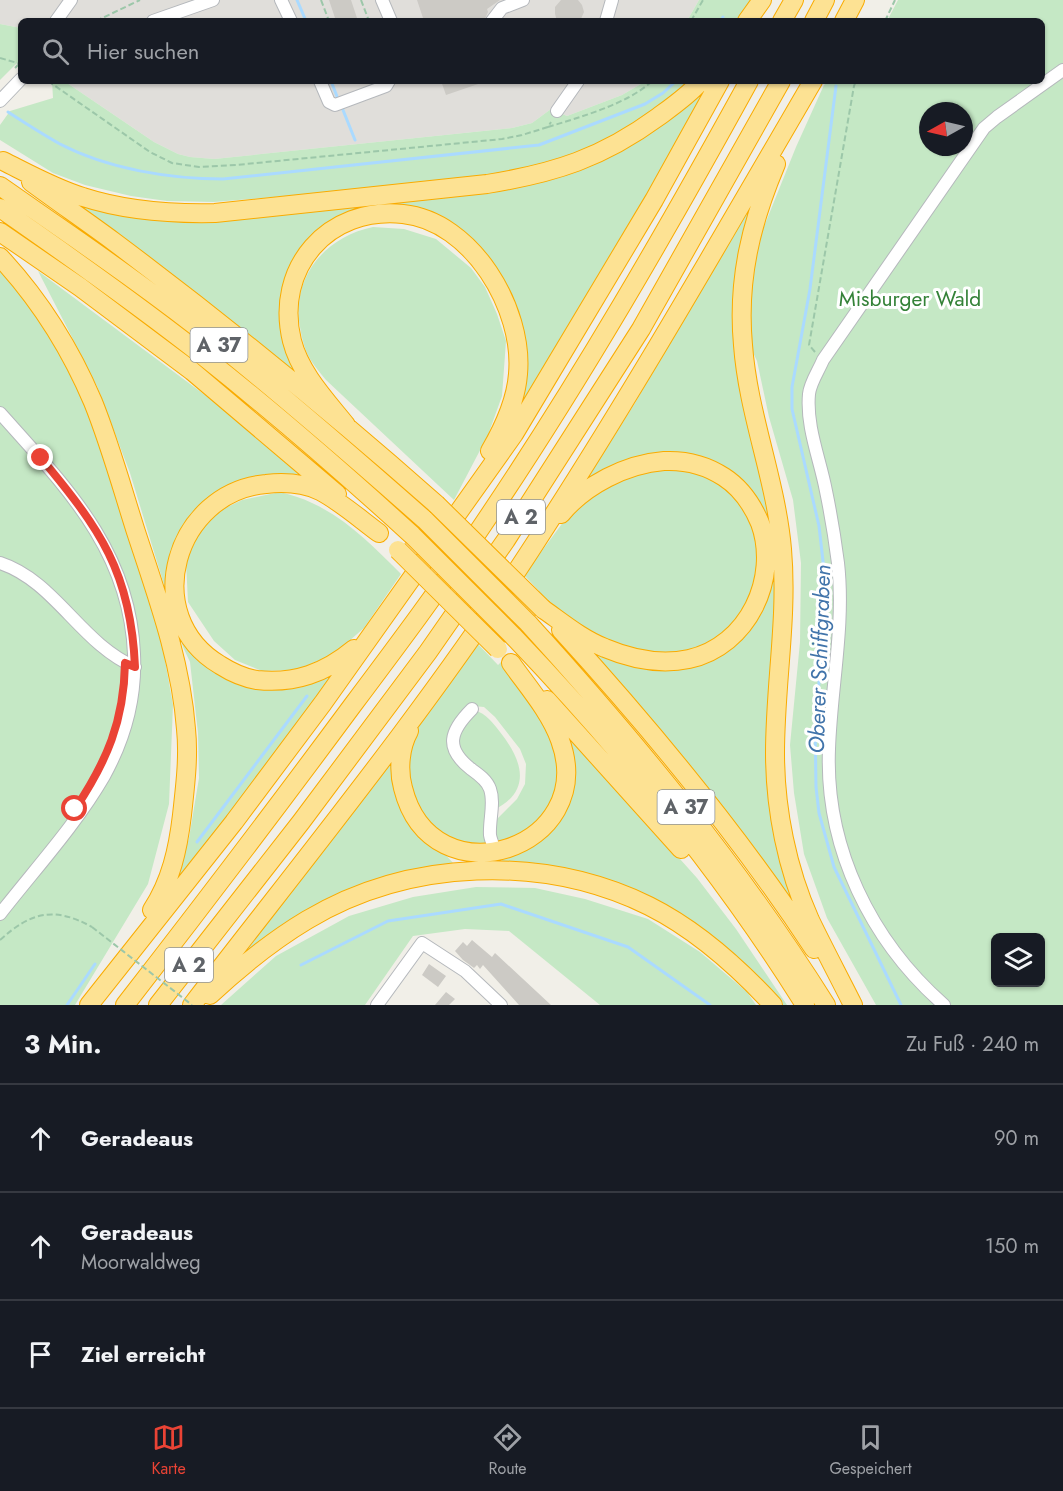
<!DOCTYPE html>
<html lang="de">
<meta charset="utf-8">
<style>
body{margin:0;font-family:Jost,sans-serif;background:#20242c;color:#f1f3f6}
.controls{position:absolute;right:18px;bottom:18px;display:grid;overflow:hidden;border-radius:9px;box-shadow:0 2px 4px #0004}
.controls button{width:54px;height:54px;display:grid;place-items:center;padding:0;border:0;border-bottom:2px solid #363941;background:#171b24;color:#f1f3f6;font:30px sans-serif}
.compass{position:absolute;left:919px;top:102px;width:54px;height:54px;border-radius:50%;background:#171b24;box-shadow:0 2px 4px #0004;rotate:262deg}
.stop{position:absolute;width:18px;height:18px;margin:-14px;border:4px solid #ea4335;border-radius:50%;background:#fff}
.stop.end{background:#ea4335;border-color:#fff;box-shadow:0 2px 6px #0008}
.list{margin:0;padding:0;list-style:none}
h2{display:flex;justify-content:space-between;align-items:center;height:78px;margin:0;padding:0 24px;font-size:26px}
h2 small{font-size:20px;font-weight:400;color:#9ea1a6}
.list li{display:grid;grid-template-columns:39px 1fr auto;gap:18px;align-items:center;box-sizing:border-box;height:108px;padding:0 24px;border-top:2px solid #363941}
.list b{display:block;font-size:22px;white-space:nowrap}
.list p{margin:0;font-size:20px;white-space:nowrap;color:#9ea1a6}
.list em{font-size:20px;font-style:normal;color:#9ea1a6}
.icon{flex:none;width:33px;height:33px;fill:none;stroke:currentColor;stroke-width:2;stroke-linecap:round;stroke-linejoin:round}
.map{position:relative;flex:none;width:1063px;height:1005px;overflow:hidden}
.search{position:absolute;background:#171b24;box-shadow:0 2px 4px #0004;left:18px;right:18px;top:18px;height:66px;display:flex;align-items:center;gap:15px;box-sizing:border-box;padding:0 21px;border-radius:9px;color:#9ea1a6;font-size:22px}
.sheet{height:402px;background:#171b24}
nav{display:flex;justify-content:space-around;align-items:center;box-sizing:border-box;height:84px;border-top:2px solid #363941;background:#171b24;font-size:16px;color:#9ea1a6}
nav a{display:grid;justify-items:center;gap:3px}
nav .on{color:#ea4335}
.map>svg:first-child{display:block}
</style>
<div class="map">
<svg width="1063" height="1005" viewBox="0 0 1063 1005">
<rect width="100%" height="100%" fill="#f1efe8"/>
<path fill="#e0deda" d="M0 0H699L687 21H21V28L0 24Z
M64 81H646L622 95 567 116 551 109 532 123 512 128 214 159 190 157 178 154 154 142Z"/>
<path fill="#c5e8c5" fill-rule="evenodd" d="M699 0H751L738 21H687Z
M898 0H1063V1005H876L827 918 804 854 794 793 790 745 800 642 801 563 793 500 769 417 757 361 750 346 751 259 796 147 824 85 828 81H1042V21H887ZM928 111H964V147H928ZM996 938H1040V982H996Z
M0 24 21 28V59L0 80Z
M52 81H64L154 142 178 154 190 157 214 159 512 128 532 123 551 109 567 116 622 95 646 81H690L643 118 593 149 528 169 406 186 214 202 167 201 131 196 85 185 53 173 0 140V125L10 111 53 98Z
M706 81H715L524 403H519L523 380 485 256 374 206 340 215 291 265 283 289 280 318 302 379 59 194 122 212 545 179Z
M755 195 741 247 761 464 779 574 770 739 805 923 712 793 594 653H601L661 666 747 629 769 532 703 461 587 479 635 403Z
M373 227 404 229 436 239 471 268 485 287 497 314 506 341 502 396 488 435 454 500 326 380C321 374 316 368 312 362 305 352 302 339 300 327 291 277 325 237 373 227Z
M0 267 34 309 63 356 86 404 123 510 160 632 173 705 169 804 148 884 75 1005H0Z
M38 271 248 427 303 474 270 475 191 518 176 614 229 676 342 667 172 892 189 838 199 778 198 733 190 662 183 647 130 473 97 386Z
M658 467 702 473 735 495 756 530 757 586 734 626 695 650 666 655 616 646 573 624 538 593 539 591 524 575 564 521 606 485Z
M280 492C291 495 302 498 312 503 347 519 374 547 401 574L364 628 333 655 296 670 262 671 235 660 214 641 188 602 186 562 201 528 219 511 242 500Z
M476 642 498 665 501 662 539 706 551 724 561 777 544 820 501 843 494 834 495 821 517 799 525 784 526 764 520 749 495 717 484 707 473 706 449 736 487 788V843L468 847 429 826 406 776 413 735 422 718Z
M475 711C486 713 493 723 500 732 522 760 533 790 494 810L493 789 465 758 455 741Z
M568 734 697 878 736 929 787 1005H783L752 970 729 950 546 867 502 861V858C558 841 590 791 568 734Z
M399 741 396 763 442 851 454 864 422 869 230 966Z
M476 887 535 888 585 899 648 919 700 952 747 992 756 1005H600L509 931 465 929 413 936 365 1005H221L276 956 349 916 413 897Z"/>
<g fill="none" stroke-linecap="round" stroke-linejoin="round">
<path stroke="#aadaff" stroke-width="3" d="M297 0 306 21
M721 21 723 17
M331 81 338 99
M836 86 810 289 792 387V409L819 526 824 570V635L815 720 816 787 819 813 834 867 901 1005
M341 105 355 140
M8 112C25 123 42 134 60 144 108 169 170 179 223 179L539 145 645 104 663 93 676 81
M197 842 307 696
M301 965 388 921 501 904 628 947 710 1005
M67 1005 95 964"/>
</g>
<path fill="#cccac5" d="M329 0H351L358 21H336Z
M417 0H500L487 9 488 12 484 21H424Z
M561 0H578L582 5 584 12 580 21H557L555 14V7Z
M441 81H484V82L446 95Z
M472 940 492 957 495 953 551 1005H519L483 965 480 969 477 965 474 968 463 960 455 951 463 942 467 946Z
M429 964 446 976 438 987 422 975Z
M446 992 455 999 449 1005H435Z"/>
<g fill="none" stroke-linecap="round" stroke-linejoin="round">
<g stroke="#b5b8bc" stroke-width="14">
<path id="minor" d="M281 0 291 21
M382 0 391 21
M56 21 71 0
M153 21 213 0
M492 21 502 8 523 0
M606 21 612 0
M320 81 329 102 335 105 386 86 389 81
M0 101 21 79
M557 111 578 81
M0 413C65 486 130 550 134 654 136 697 125 738 104 776 75 826 35 869 0 914
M0 563C55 581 81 644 135 667
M472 709C450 731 444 748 471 769 478 774 487 780 490 789 495 803 489 820 490 835 491 841 494 847 496 853
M377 1005 422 943 465 971 501 1005
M944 1005C871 941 825 848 829 749 831 687 845 625 838 563 835 540 831 515 826 491 820 459 806 427 809 394 810 383 819 370 823 360L984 128 997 117 1063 70"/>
</g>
<g stroke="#f9ab00" stroke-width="20">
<path id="highway" d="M747 21 762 0
M782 21 794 0
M814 21 825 0
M844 21 855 0
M3 161C29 174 56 189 83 197 126 211 170 214 215 213L487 184C555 173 602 158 658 117 673 106 689 95 701 81
M776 164C751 223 737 280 743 345 748 414 776 480 782 549 788 617 775 684 775 753 775 809 787 869 810 920 824 949 839 977 853 1005
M31 182C58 202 86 221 113 241 224 324 332 412 436 504
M0 186C73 237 147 287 217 343 288 400 357 460 425 520
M0 208C69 256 137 304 203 356 275 413 344 473 412 535
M0 232 80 287 192 371 337 494
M0 257C39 299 71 350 93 402 110 444 122 488 136 532 157 596 181 661 186 729 189 758 185 787 182 815 178 849 171 881 152 910
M346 425C326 400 300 373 292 341 274 268 328 206 403 214 472 221 524 309 518 374 516 401 504 427 490 451
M543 609C563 623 582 639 605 648 631 659 660 665 689 659 748 646 780 578 760 523 752 504 741 488 724 477 706 465 686 460 664 461 626 464 585 485 561 514
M528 623C637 743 740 868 826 1005
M561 630C653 731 739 835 814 949
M513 636C621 749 722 872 805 1005
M354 649C325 673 295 684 257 680 244 678 231 672 220 665 138 616 175 492 266 484 284 482 303 483 320 491 341 502 360 519 379 533
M547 700 681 849
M409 731C400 747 398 770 403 788 432 904 600 849 560 740 550 712 528 687 511 663
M210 995C240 967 272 941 307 920 409 859 543 854 649 906 697 930 737 966 773 1005
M89 1005 234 822 323 703 514 434 654 200 720 81
M125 1005C202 906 278 806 352 706 397 646 442 586 484 523 580 381 666 232 749 81
M158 1005 301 822 428 652 506 540 641 329 781 81
M192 1005C306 857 428 708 530 551 630 398 721 239 813 81"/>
</g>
<path stroke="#9cc7a9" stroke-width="2" stroke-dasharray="6 3" stroke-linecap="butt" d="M321 0 329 21
M361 0 369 21
M96 21 140 0
M691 21 703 0
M885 21 895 0
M0 58 21 64
M15 68 21 62
M48 81 150 152 172 163 199 167 236 165 502 139 522 135 548 127 551 122
M548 127C580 117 628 104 652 81
M815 352 809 345 854 86 856 81
M0 940C31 912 54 906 92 927"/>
<use href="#minor" stroke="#fff" stroke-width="12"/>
<use href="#highway" stroke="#fde293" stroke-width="18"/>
<g stroke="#f9ab00" stroke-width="20" stroke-linecap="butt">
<path id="highway-bridge" d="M436 504 543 609
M425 520 528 623
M412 535 513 636
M398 550 498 649"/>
</g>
<path stroke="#9cc7a9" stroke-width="2" stroke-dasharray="6 3" stroke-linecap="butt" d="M92 927 192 1005"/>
<use href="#highway-bridge" stroke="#fde293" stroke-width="18"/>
</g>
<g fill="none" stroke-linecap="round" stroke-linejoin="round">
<path stroke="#ea4335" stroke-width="8" d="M41 458C100 529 131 572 135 667L125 663C124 721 107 761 75 809"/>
</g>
<g text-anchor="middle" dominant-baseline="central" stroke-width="6" stroke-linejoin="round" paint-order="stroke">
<g fill="#fff" stroke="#8f9295" stroke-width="1.5">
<rect x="190.5" y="328" width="57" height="34" rx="4.5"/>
<rect x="497" y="500" width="48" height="34" rx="4.5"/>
<rect x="657.5" y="790" width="57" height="34" rx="4.5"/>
<rect x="165" y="948" width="48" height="34" rx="4.5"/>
</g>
<g font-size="20" font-weight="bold" fill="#5f6368">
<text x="219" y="345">A 37</text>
<text x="521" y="517">A 2</text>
<text x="686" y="807">A 37</text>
<text x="189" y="965">A 2</text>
</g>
<g font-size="21" fill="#348238" stroke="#fff">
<text x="910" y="299">Misburger Wald</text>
</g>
<g font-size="22" font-style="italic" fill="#4174aa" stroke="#fff">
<text transform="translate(819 659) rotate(-88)">Oberer Schiffgraben</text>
</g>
</g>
</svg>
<div class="controls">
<button><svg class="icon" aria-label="layers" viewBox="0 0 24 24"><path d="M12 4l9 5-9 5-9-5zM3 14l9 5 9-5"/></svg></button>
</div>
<svg class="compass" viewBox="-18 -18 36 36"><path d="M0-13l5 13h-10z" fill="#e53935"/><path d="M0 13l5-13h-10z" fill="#9ea1a6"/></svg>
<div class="stop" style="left:75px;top:809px"></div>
<div class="stop end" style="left:41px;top:458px"></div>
<div class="search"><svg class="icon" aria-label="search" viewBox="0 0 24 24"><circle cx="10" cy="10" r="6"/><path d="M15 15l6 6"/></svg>Hier suchen</div>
</div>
<section class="sheet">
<h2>3 Min.<small>Zu Fuß · 240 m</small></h2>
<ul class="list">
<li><svg class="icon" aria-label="ahead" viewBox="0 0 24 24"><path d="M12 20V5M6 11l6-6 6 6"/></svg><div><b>Geradeaus</b></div><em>90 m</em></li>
<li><svg class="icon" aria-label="ahead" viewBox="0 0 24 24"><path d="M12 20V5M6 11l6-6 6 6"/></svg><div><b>Geradeaus</b><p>Moorwaldweg</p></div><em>150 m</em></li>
<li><svg class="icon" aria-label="arrive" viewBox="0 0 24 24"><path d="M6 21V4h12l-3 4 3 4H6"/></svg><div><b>Ziel erreicht</b></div></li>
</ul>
</section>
<nav>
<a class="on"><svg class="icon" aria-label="map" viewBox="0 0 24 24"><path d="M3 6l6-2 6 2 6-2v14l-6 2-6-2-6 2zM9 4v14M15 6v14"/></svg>Karte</a>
<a><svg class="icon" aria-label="directions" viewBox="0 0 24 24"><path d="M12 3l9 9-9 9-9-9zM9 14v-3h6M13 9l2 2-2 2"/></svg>Route</a>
<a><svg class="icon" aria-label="saved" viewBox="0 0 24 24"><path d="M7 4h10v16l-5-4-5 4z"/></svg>Gespeichert</a>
</nav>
